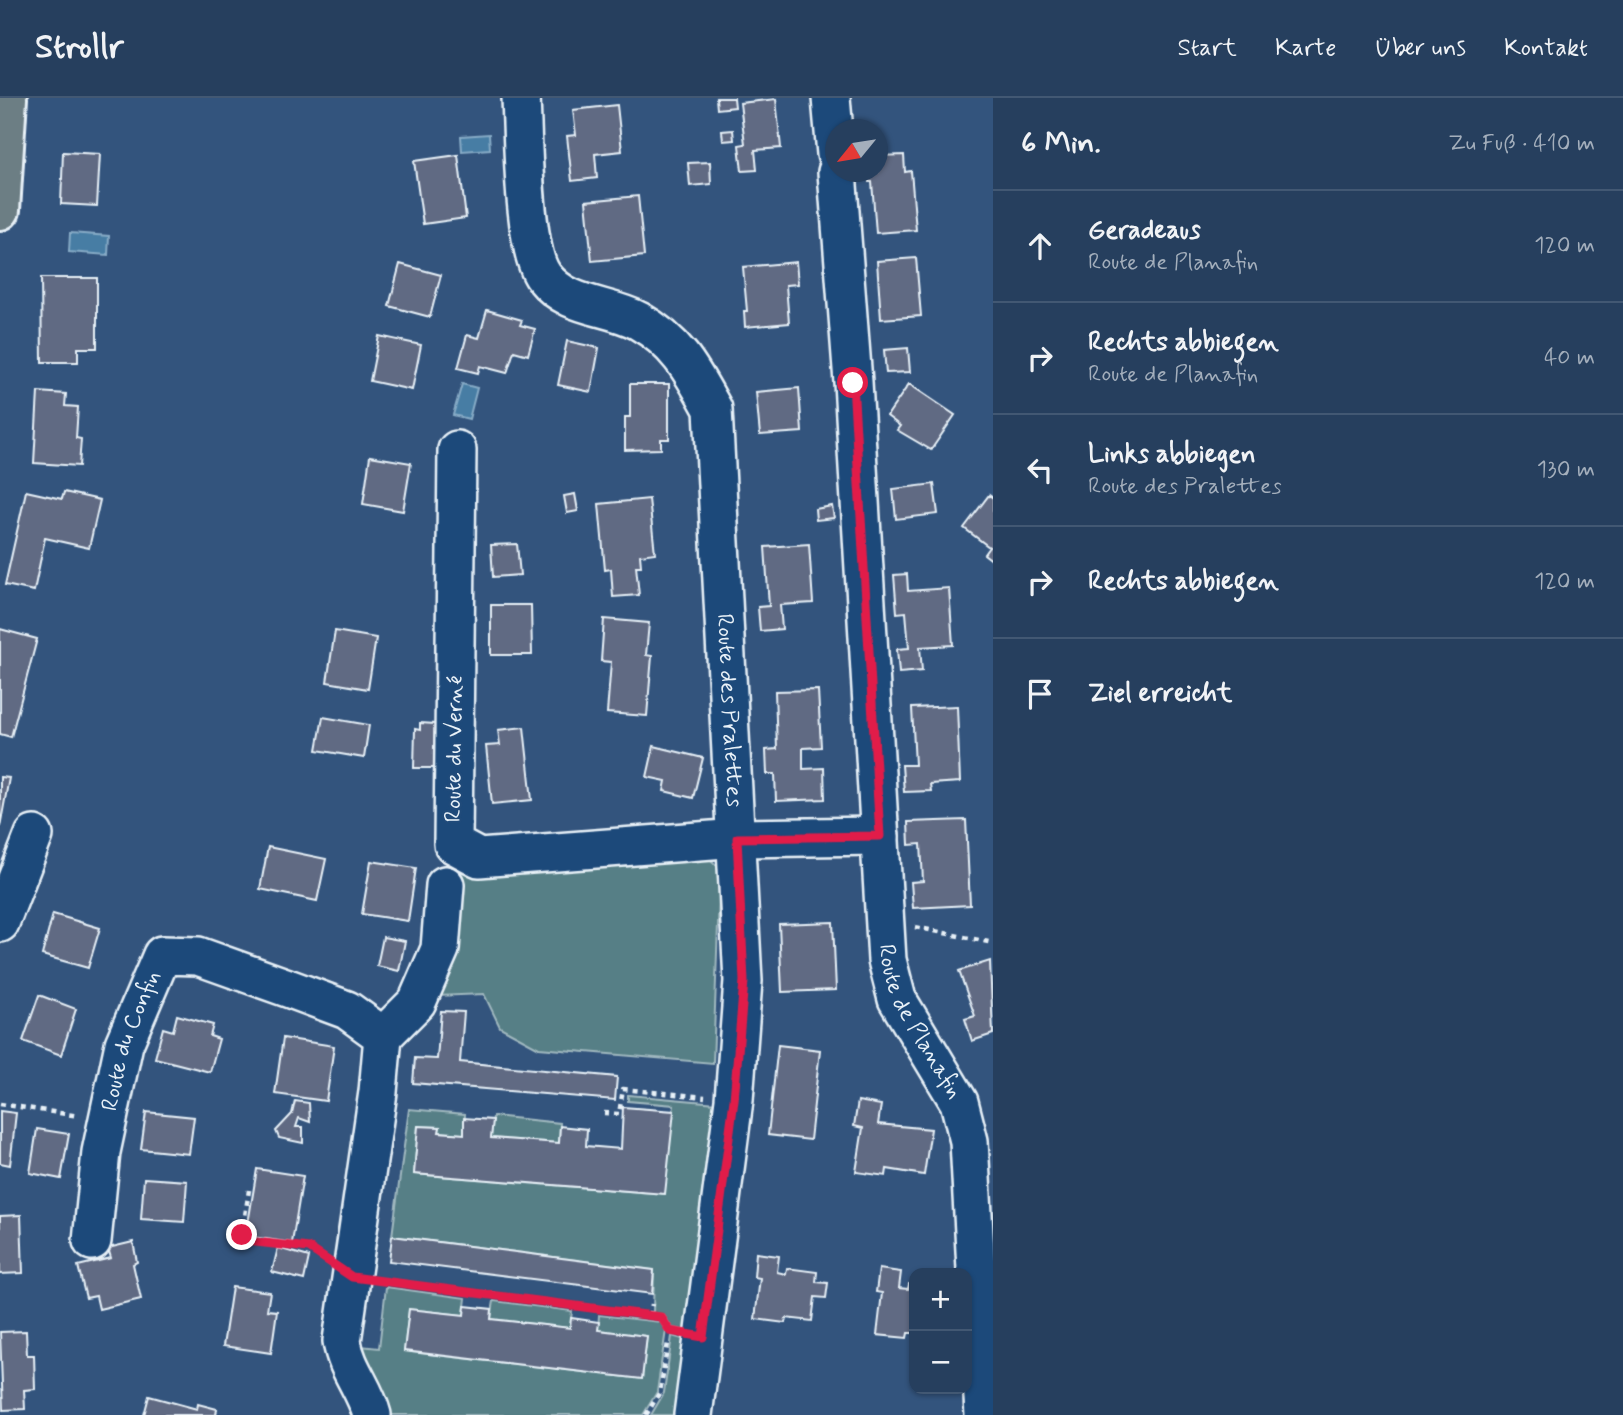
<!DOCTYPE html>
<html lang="de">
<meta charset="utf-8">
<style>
body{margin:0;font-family:Mynerve,sans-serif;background:#2e4664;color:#f1f3f6}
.controls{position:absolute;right:21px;bottom:21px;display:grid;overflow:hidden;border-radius:14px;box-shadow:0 2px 5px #0004}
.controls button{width:63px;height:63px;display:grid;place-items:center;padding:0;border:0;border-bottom:2px solid #425873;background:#263f5e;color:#f1f3f6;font:35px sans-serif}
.compass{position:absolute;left:825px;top:21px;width:63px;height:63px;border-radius:50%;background:#263f5e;box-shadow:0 2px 5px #0004;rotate:240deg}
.stop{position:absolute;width:21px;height:21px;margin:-16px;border:5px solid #e11d48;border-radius:50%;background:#fff}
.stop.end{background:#e11d48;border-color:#fff;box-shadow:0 2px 7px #0008}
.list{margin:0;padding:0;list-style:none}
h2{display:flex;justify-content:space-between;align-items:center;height:91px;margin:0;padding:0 28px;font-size:30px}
h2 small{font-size:23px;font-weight:400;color:#a4afbc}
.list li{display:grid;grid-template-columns:46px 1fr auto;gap:21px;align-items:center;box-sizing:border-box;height:112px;padding:0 28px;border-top:2px solid #425873}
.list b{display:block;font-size:26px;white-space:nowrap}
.list p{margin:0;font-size:23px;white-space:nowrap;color:#a4afbc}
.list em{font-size:23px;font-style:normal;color:#a4afbc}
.icon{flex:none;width:38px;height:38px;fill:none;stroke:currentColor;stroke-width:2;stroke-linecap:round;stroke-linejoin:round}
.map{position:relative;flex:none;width:993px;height:1317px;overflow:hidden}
header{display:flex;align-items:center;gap:42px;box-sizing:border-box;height:98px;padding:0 35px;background:#263f5e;border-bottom:2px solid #425873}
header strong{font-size:33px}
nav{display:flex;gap:38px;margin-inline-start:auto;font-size:24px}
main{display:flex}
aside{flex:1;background:#263f5e}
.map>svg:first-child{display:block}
</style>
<header>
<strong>Strollr</strong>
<nav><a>Start</a><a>Karte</a><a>Über uns</a><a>Kontakt</a></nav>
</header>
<main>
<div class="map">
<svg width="993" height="1317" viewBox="0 0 993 1317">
<rect width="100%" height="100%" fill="#33547d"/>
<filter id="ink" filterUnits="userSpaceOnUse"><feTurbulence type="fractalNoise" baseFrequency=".0143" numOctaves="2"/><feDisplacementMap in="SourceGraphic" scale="14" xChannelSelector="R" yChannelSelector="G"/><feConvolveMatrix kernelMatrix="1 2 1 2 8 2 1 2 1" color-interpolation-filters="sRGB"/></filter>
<g filter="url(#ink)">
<path fill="#577f86" stroke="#a0b8bf" stroke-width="2" d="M703 754 720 771 713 965 539 950 500 929 484 896 437 898 454 775Z
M628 997 716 1005 688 1233 672 1230 664 1218 653 1216 654 1172 392 1138 409 1011 465 1016 464 1036 439 1034 440 1029 418 1028 414 1076 664 1096 674 1007 628 1003Z
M493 1018 560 1025 559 1045 491 1040Z
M386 1189 466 1200 464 1217 409 1211 404 1253 642 1281 647 1238 598 1232 599 1217 661 1224 666 1232 657 1294 643 1317H388L360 1248 379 1250Z
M494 1203 572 1213 570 1230 491 1221Z
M672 1238 686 1242 677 1317H651L664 1295Z"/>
<path fill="#477da4" stroke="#87abc6" stroke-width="2" d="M489 36 490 51 462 53 461 38Z
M70 135 109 138 108 157 69 154Z
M462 286 477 290 469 321 453 317Z"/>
<path fill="#616a83" stroke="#e8f1f8" stroke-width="2" d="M716 0H734L735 9 717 11Z
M776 1 781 50 755 52 757 72 742 73 739 47 745 46 740 5Z
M617 7 622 53 595 56 597 80 572 83 567 38 576 37 573 12Z
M733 32 734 42 723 43 722 33Z
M63 54 100 56 97 108 61 106Z
M458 57 466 120 423 126 414 63Z
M904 57 905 74 911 73 916 132 876 135 872 84H869L868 74H878V58Z
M710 64 711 86 690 88 688 65Z
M638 98 644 158 592 163 586 103Z
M916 160 921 218 881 221 877 163Z
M796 164 798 186 786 187 789 225 745 229 744 213H747L743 169Z
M400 166 441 177 430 219 389 208Z
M41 180H97V250H78V264H42Z
M487 212 522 222 520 227 535 231 528 257 514 253 507 275 480 268 478 275 458 270 467 237 479 240Z
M379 238 421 247 412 292 370 283Z
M567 243 599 250 591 294 558 287Z
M908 250 910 274 886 275 884 252Z
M630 286H669V341H661V351L625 352V319H630Z
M909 286 955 317 931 352 897 332 900 328 887 318Z
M799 290 802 334 760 337 756 294Z
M38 294 66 296 65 308 78 309 76 340 81 341 79 368 34 365Z
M370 358 411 365 403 413 363 406Z
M934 386 938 416 896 421 893 391Z
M26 393 62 401 64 394 100 402 89 450 45 440 34 493 5 487Z
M575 396 578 413 567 415 564 398Z
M989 397 993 400V463L984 456 989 449 964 430Z
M649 401 655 455 640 457 641 468H636L639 497 613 499 611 471 605 472 599 406Z
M832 408 834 420 816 422 815 411Z
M517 446 520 477 493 479 491 447Z
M809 446 813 505 780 507 782 531 760 533 758 509 769 508 765 449Z
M907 476 908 493 949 490 953 547 920 549 922 573 899 575 897 551 909 550 906 514 897 515 894 477Z
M491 507H531L532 557H491Z
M604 521 649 525 646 557 652 558 647 618 607 615 611 564 601 563Z
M0 531 37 541 11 639 0 636Z
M335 533 376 540 368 591 327 584Z
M818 592 821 649 803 650V671L824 670 825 701 776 703 775 676H767L766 652 777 651 775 593Z
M957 608 960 684 930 686 931 693 904 694 902 667H915L912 610Z
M323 619 369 627 364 660 317 652Z
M420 625 435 626V670H414L415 631 420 632Z
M524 629 532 702 492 706 486 648 500 647 498 632Z
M654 648 703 660 693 700 664 693 666 683 647 679Z
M0 679 9 680 0 729Z
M966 722 970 807 913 810 911 784 923 783 921 746 909 747 908 724Z
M268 749 326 761 317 803 260 791Z
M371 763 416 770 408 823 362 816Z
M53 816 100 830 88 870 42 857Z
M833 824 836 892 782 894 779 826Z
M383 839 405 843 399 873 377 868Z
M990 863 993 936 972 943 965 921 975 918 959 873Z
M39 897 76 911 61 957 23 943Z
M441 913 464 914 460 964 617 979 615 1002 413 985 415 960 437 961Z
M177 917 213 927 210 938 219 941 210 974 155 960 163 930 173 933Z
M283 940 334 948 326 1003 275 996Z
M778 947 820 952 810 1042 768 1037Z
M295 1003 309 1005 310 1024 299 1020 296 1029H303V1045L279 1040 276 1033 292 1016Z
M858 1003 881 1007 878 1026 931 1031 924 1077 887 1071 886 1078 856 1074 863 1030 854 1028Z
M623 1009 674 1013 665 1096 414 1076 418 1028 440 1029 439 1034 464 1036V1020L493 1022 491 1040 559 1045 560 1028 587 1031 586 1048 621 1051Z
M0 1013 16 1015 10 1067 0 1065Z
M146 1014 194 1019 189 1056 141 1051Z
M37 1031 69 1036 61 1081 30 1075Z
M257 1071 303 1078 292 1145 246 1138Z
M144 1080 187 1083 184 1124 141 1121Z
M21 1117 23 1175 0 1176V1118Z
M392 1138 654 1172 652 1196 389 1163Z
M133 1144 137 1164 133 1166 141 1201 99 1211 96 1198 86 1200 78 1168 111 1160 108 1150Z
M278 1150 309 1159 304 1182 272 1174Z
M756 1155 779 1158 777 1174 786 1176 787 1170 817 1174 816 1184 828 1185 826 1200 815 1199 812 1223 786 1220 785 1225 755 1221 760 1180 754 1179Z
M879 1171 901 1174 899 1190 908 1191 909 1186H914V1235H908L907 1240 877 1237 882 1195 876 1194Z
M232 1189 270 1194 267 1212 277 1213 271 1255 223 1248Z
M465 1208 492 1211 491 1221 570 1230 571 1220 599 1224 598 1232 647 1238 642 1281 404 1253 409 1211 464 1217Z
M26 1233 27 1257H34L35 1291 24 1292 25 1311 3 1312 0 1234Z
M149 1298 197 1311 198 1306 217 1311 216 1317H144Z"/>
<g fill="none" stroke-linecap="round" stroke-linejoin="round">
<g stroke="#e8f1f8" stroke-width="42">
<g id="minor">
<path id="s1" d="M521 0C523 37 523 152 544 179 568 210 607 206 639 223 678 245 692 273 713 311L743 883 734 1002 693 1317"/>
<path d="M831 0 836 56"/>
<path id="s2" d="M837 74 853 284 887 862 897 901 959 1004 969 1043 984 1317"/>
<path d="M457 352 453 746 479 760 738 740 880 738"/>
<path d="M0 825 34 737"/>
<path d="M383 938 417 904 440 851 445 787"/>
<path id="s3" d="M92 1143 101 1054 124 946 162 857 198 858 285 889 347 912 383 938 378 994 342 1243C346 1271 365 1290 372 1317"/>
</g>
</g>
<g stroke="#e8f1f8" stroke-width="44">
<path id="major" d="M0 112 7 0"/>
</g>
<path stroke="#e8f1f8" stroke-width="4.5" stroke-dasharray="5 5" stroke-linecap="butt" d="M915 829 993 845
M0 1006 79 1018
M604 1015 619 1016 623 991 705 999
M249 1092 242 1137 247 1143 309 1150 323 1160
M382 1183 661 1219 670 1233 674 1234
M650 1218 652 1206
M646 1317 660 1294 668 1245"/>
<use href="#minor" stroke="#1f4a7a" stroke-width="37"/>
<use href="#major" stroke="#6c7e84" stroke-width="38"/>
</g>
</g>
<g fill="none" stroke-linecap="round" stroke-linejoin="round" filter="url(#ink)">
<path stroke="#e11d48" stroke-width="9" d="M242 1137 247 1143 309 1150 352 1179 661 1219 670 1233 703 1239 734 1002 744 883 737 740 880 738 853 285"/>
</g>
<g text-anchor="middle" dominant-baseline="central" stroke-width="5" stroke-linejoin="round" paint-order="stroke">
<g font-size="23" fill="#e8f1f8" stroke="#1f4a7a">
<text stroke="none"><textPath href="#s1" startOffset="707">Route des Pralettes</textPath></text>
<text transform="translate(455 651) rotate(-89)">Route du Verné</text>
<text stroke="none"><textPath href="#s2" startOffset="859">Route de Planafin</textPath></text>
<text stroke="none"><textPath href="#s3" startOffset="205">Route du Confin</textPath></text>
</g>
</g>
</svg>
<div class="controls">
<button>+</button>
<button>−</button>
</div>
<svg class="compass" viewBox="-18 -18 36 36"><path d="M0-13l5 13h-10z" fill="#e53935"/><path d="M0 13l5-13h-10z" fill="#a4afbc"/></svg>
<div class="stop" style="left:853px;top:285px"></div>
<div class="stop end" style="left:242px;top:1137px"></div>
</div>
<aside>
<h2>6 Min.<small>Zu Fuß · 410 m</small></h2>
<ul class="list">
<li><svg class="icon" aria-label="ahead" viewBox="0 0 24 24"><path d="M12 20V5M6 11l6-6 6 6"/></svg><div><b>Geradeaus</b><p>Route de Planafin</p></div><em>120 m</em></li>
<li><svg class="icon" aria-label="right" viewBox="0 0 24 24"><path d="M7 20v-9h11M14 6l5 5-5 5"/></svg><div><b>Rechts abbiegen</b><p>Route de Planafin</p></div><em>40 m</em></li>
<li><svg class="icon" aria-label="left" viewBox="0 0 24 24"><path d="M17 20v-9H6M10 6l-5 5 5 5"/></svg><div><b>Links abbiegen</b><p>Route des Pralettes</p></div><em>130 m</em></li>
<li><svg class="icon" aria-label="right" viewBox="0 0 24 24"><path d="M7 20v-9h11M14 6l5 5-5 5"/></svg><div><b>Rechts abbiegen</b></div><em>120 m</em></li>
<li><svg class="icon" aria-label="arrive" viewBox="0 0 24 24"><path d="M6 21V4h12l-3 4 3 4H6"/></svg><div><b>Ziel erreicht</b></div></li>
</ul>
</aside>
</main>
